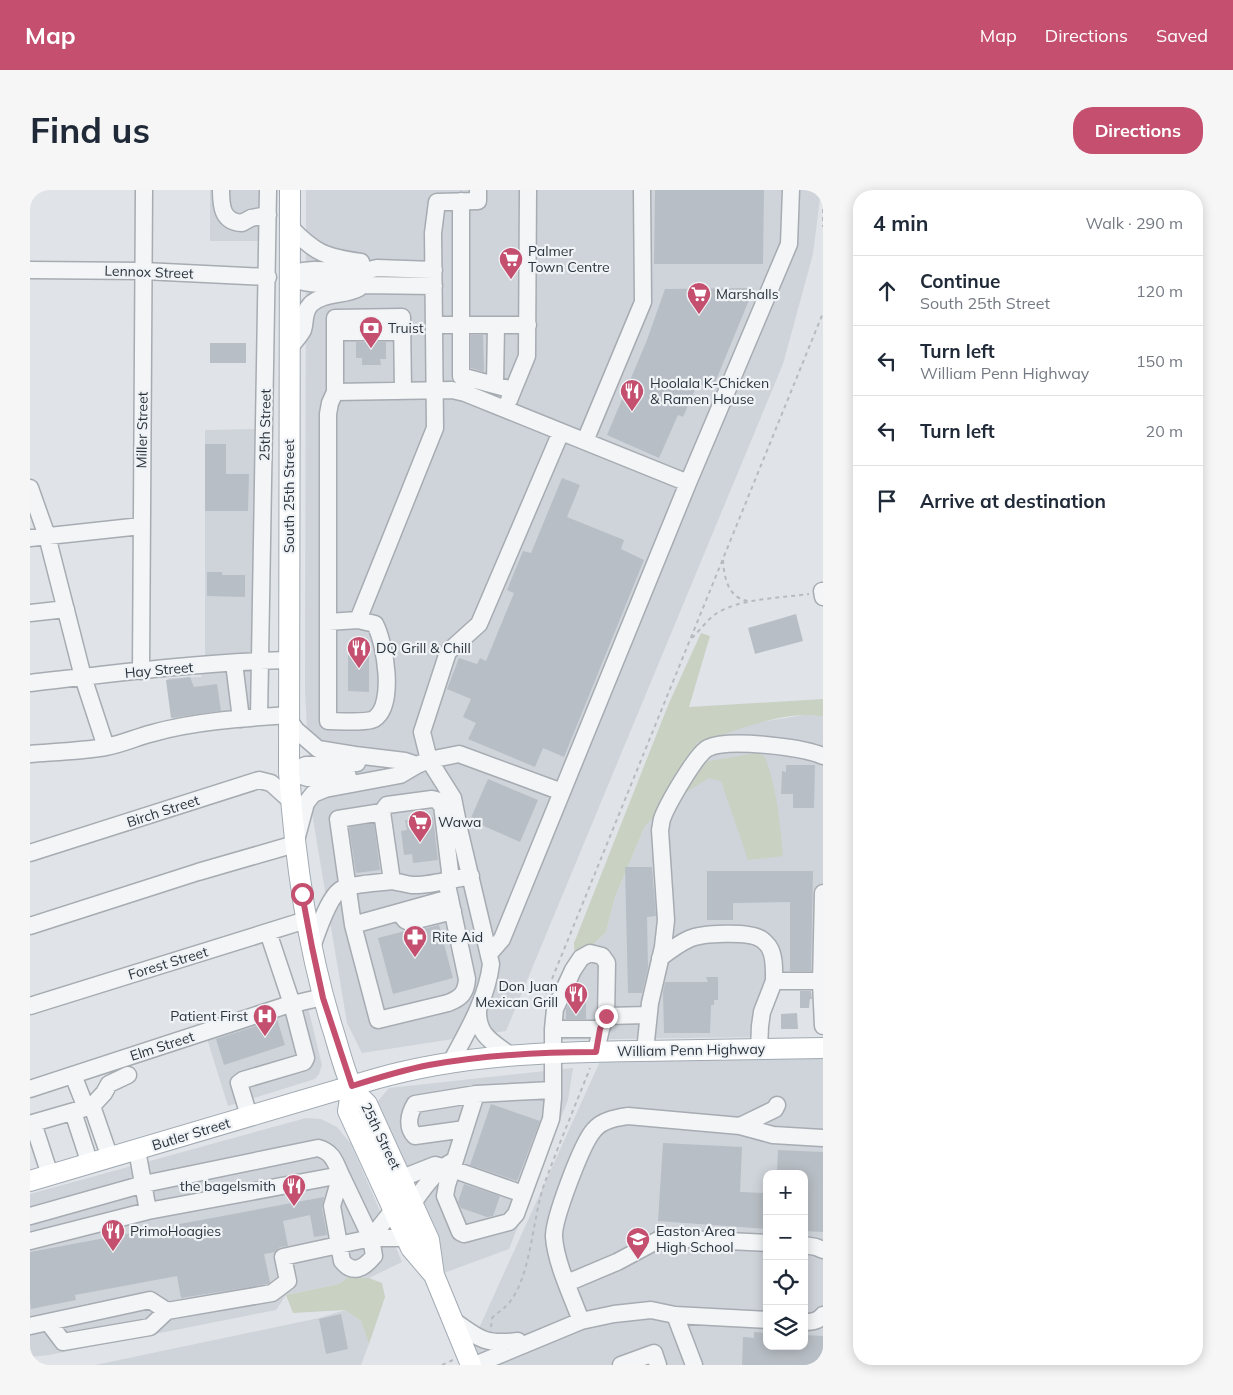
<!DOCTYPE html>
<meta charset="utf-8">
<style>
body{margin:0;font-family:Mulish,sans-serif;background:#f6f6f7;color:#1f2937}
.controls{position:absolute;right:15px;bottom:15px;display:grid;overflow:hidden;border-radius:10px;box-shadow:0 2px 12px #0003}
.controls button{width:45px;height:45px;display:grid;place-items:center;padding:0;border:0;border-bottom:1px solid #e0e1e3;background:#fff;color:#1f2937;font:25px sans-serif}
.stop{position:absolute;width:15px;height:15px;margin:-11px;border:4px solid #c44f6f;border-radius:50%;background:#fff}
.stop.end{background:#c44f6f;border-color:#fff;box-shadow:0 1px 5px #0008}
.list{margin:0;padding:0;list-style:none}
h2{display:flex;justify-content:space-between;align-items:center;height:65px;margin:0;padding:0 20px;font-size:21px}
h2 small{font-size:16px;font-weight:400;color:#747a83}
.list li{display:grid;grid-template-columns:32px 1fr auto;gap:15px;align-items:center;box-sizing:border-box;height:70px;padding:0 20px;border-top:1px solid #e0e1e3}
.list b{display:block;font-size:19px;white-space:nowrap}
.list p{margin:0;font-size:16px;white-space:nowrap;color:#747a83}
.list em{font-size:16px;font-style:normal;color:#747a83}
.icon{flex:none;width:28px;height:28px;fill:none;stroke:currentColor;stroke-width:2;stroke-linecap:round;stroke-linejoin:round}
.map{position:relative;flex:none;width:793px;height:1175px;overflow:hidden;border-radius:20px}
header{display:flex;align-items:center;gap:30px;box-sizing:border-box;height:70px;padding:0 25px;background:#c44f6f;color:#fff}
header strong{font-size:24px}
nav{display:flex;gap:28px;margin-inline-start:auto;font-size:18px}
.intro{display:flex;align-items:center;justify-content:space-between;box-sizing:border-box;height:120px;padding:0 30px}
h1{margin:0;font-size:35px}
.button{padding:12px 22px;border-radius:20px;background:#c44f6f;color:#fff;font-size:18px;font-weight:700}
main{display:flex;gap:30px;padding:0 30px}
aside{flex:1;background:#fff;border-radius:20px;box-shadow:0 2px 12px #0003}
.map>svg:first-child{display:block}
</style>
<header>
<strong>Map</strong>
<nav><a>Map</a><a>Directions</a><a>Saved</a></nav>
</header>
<div class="intro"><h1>Find us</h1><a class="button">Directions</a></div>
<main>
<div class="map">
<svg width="793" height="1175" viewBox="0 0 793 1175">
<rect width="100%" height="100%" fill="#e0e4e8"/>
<path fill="#cfd4da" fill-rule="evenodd" d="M180 0H232V51H180Z
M276 0H791L783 64 753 174 476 841 332 863 317 833 281 617 275 501Z
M226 239V463L240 479 238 526 144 537 138 488 171 487 175 466V240Z
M780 524 793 527V794L760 791 735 816 730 847 516 850 545 772 576 742 585 707 615 636 652 538 724 533Z
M276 809 292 875 289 884 285 889 198 916 174 839Z
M793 866V1175H446L440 1158 572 867ZM737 984H774V1156H737Z
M543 878 538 910 479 1059 414 1083 343 917 359 898Z
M276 928 291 929 307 937 321 954 372 1072 339 1088 318 1087 309 1094 256 1105 246 1120 19 1165 0 1167V1004Z
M315 1120 331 1131 339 1154 331 1175H65L289 1128Z"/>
<path fill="#c8d1c2" d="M671 443 680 446 659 517 793 509V527C756 518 702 543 666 553L674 572 727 563 735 567C747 599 750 632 753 666L718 670 691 591 679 588 634 616 615 636 585 707 576 742 545 772 544 753 639 513Z
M318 1087 339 1088 352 1093 355 1107 339 1154 331 1131 315 1120 263 1123 256 1105 309 1094Z"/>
<path fill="#b8bec5" d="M625 0H734L733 74H624Z
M724 98 684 195H667L653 227 648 225 629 268 577 245 617 150 635 99Z
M441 145H453L454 182 441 178Z
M326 152H356V169H350L351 175H332V168H326Z
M180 153H216V173H180Z
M175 254H196V284H219L218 321H175Z
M532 288 550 295 537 327 594 350 591 359 614 370 534 567 513 558 505 577 438 549 446 533 433 527 441 509 417 499 429 468 447 474 450 468 456 471 484 403 477 400 493 361 501 363Z
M177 382H192V385H215V407L177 406Z
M766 424 773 451 725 464 718 438Z
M318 456 339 457V502L318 501Z
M160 487 164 497 187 494 191 521 141 528 136 490Z
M756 575H785L784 618H763V604H751L752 581 756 582Z
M458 589 508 610 490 652 440 630Z
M403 627 408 670 383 673 382 664 374 665 371 641 377 640 375 630Z
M344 633 350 680 326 683 319 637Z
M595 677H622L626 726 617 727 618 778 612 803H598Z
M677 681H783L781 781H760V712L703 713V730H677Z
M409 735 423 788 363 804 348 748 375 741 381 742Z
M676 787H688V810H684V815H681L680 843H634L633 802 635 792H678Z
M770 801H781L782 809H780L779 818H770Z
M556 812V829H536V819L539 813Z
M767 823 768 839H751V824Z
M247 829 255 855 194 875 186 849Z
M461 914 510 931 487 991 440 975Z
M633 953 712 957 710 1002 737 1003V1039L628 1031Z
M748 960 793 962V1042L774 1041V984H747Z
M434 994 470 1006 463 1026 457 1027 431 1018 428 1012Z
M294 1007 292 1018 297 1045 284 1047 280 1025 253 1031 258 1056 250 1057 245 1062 234 1064 240 1092 238 1094 151 1108 147 1086 45 1105 46 1110 1 1119 0 1111V1062Z
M311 1124 318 1159 296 1164 289 1129Z
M724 1142 737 1143V1156H774V1145L793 1146V1175H712L713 1147 724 1148Z"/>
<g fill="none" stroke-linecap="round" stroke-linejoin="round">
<g stroke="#a6acb2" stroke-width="19">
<path id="minor" d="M191 0C191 16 192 32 212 33L221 28 238 25
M431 11V186L483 200
M260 37C285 63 295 67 331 72
M0 80 114 81 238 87
M260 87C282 99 310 91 333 95L404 96
M260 87 273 81 284 80 334 81 347 78 404 80
M405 135H498
M305 142H372
M259 159C263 153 270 146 273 140 276 131 273 122 281 114 294 102 315 106 329 98
M465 194 466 136
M305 202V128L372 127 373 201
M479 210 497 166 498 0
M555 251 613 112 612 0
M0 298 17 346 53 487 76 557
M0 348 111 336
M792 401 793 407
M0 423 36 419
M328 430 405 238 403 43 407 12 448 11V0
M298 432 328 430 345 434C355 453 366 515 344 529 337 533 308 531 298 531V224L300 213 305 202 422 200 435 203 658 293
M204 473 211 529
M111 481 114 0
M0 493C86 483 173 472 259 470
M229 527 238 0
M259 530 266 540 288 559 325 565 375 571 387 575
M0 564C25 562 51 561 76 557 92 554 107 547 123 543 165 531 216 528 259 525
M259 582 276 575 327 573
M259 582 278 588 318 586
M352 622 308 629 323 735 348 830 418 813C431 808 436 803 437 789L416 690
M0 663 229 590 241 593 261 611
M421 690 412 615 406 610 402 609 357 615 352 622 362 691C369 692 375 694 382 695 399 696 423 689 441 686
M793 703 791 793 793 836
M369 722 375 730 379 732 423 721
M323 735 420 708
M0 736 168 682 265 654 276 613 283 604 295 599 370 585 387 575 399 570 429 564 532 602
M282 757C287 743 299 705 312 699 325 693 348 693 362 691
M459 764 472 749 658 293 759 54 761 0
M630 768C639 761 648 754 659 749 672 743 719 741 731 749 733 750 738 755 739 757 745 766 744 781 744 791H791
M0 816 276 730
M448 819C447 845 461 851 480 865
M576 826 618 825
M523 839 525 819 543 780 551 768 560 763 572 766 577 773 576 826 571 839
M729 859 730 836 732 822 744 791
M615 861 620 813 633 757 636 730 630 640C631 636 631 632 632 629 637 615 666 564 678 558 698 548 772 557 793 566
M421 872C437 842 457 809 461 774L430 643 423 608 399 570 392 542 418 462 449 434 531 242
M43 885 56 918
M0 899 254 816 293 807
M523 900 446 904 417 995 415 1006 430 1042 434 1044 479 1032 486 1024 521 929 523 908V839H571L566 861
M62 916 74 903 79 894 98 885
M43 922 60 974
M219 926 209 893 213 890 274 872 276 868 262 814 238 742
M710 936 745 919 747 915
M435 939 385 946C376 937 379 924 385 914L446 904
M107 960 118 1021
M422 979 493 1004
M20 985 3 933 62 916 80 968
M372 988 405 975 412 977
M383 1013C395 996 406 980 425 970
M0 1026 114 994 288 958C303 962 305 972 311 985L302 1016 312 1071C323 1085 334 1078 344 1066L341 1048 311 985 118 1021 0 1051
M341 1048 363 1020
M774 1055 786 1057 793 1060
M537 1093 587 1072 630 1049 636 1048 737 1053
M645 1125 664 1175
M423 1130C449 1149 455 1155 488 1151
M551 1131C542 1106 526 1074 524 1047 523 1030 552 953 564 940 572 930 586 928 598 926L710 936 743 945 793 948
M18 1132 33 1152 120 1137 137 1121
M774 1132C783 1132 788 1131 793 1125
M0 1136 120 1110 137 1121 242 1103 258 1091 253 1067 341 1048H376
M445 1175 551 1131 584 1124 621 1120 645 1125 737 1130
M591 1175 624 1163 628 1175"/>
</g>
<g stroke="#a1aab3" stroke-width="22">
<path id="major" d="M260 0 259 582C265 670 277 759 304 843 308 856 316 886 322 897 326 903 332 909 337 914L399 1050 404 1085 441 1175
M322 896 318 921 381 1058 404 1085
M0 991 345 889C433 864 520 862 611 861 672 860 732 859 793 858"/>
</g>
<path stroke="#b7bbc0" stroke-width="2" stroke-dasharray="4 4" stroke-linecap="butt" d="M793 19V37
M693 370C694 387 698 408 718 411
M662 448C670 440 678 429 687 423 712 408 751 408 779 404
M513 811 793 123
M461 1137 462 1128C468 1122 474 1119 479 1113 502 1085 502 1027 515 992 529 954 545 916 560 878
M412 1175 423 1170"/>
<use href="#minor" stroke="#f3f5f7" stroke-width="16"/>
<use href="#major" stroke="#fff" stroke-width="20"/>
</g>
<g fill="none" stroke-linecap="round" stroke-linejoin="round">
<path stroke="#c44f6f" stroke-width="6" d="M272 704 282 757 293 808 322 896C347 888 373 880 399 875 454 865 510 862 566 862L570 839 576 826"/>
</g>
<defs>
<g id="supermarket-pin" transform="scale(1.25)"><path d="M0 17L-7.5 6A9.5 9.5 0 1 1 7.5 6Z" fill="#c44f6f" stroke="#f0f3f6"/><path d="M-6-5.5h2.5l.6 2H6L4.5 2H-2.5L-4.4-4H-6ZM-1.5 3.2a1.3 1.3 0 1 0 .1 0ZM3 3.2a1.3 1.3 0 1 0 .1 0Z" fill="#fff"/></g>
<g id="bank-pin" transform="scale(1.25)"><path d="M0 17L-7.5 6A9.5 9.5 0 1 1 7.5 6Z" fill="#c44f6f" stroke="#f0f3f6"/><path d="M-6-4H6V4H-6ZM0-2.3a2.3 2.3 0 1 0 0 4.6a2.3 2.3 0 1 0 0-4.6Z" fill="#fff"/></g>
<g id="restaurant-pin" transform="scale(1.25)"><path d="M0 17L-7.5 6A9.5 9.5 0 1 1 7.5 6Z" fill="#c44f6f" stroke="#f0f3f6"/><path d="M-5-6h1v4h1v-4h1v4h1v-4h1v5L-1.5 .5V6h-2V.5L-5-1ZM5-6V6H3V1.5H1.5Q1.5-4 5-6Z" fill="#fff"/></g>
<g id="pharmacy-pin" transform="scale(1.25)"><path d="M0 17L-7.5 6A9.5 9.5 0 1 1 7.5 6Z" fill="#c44f6f" stroke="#f0f3f6"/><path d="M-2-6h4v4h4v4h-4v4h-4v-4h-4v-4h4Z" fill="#fff"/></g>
<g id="hospital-pin" transform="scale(1.25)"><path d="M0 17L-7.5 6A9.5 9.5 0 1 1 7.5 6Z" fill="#c44f6f" stroke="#f0f3f6"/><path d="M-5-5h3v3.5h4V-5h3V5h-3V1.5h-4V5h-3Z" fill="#fff"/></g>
<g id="school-pin" transform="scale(1.25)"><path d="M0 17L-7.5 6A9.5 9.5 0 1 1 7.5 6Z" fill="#c44f6f" stroke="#f0f3f6"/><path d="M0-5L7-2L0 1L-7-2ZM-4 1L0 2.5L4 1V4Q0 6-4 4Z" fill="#fff"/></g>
</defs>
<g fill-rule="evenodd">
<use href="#supermarket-pin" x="481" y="69"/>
<use href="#supermarket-pin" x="669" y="104"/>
<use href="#bank-pin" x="341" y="138"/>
<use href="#restaurant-pin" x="602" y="201"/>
<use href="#restaurant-pin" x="329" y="458"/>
<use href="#supermarket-pin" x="390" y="632"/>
<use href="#pharmacy-pin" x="385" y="747"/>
<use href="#restaurant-pin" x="546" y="804"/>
<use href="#hospital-pin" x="235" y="826"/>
<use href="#restaurant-pin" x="264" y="996"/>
<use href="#restaurant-pin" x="83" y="1041"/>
<use href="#school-pin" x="608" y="1049"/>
</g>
<g text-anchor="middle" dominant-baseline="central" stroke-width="4.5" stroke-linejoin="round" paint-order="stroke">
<g font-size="14" fill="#2a343e" stroke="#f0f3f6" text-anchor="start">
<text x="498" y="61">Palmer<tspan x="498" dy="16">Town Centre</tspan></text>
<text x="686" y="104">Marshalls</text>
<text x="358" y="138">Truist</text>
<text x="620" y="193">Hoolala K-Chicken<tspan x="620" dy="16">&amp; Ramen House</tspan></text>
<text x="346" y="458">DQ Grill &amp; Chill</text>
<text x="408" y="632">Wawa</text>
<text x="402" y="747">Rite Aid</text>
<text x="528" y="796" text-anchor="end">Don Juan<tspan x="528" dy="16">Mexican Grill</tspan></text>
<text x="218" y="826" text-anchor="end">Patient First</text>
<text x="246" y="996" text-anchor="end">the bagelsmith</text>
<text x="100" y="1041">PrimoHoagies</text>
<text x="626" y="1041">Easton Area<tspan x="626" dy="16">High School</tspan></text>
</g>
<g font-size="14" fill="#2a343e" stroke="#f0f3f6">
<text transform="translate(119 82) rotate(2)">Lennox Street</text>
<text transform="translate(235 235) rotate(-89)">25th Street</text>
<text transform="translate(112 240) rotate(-89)">Miller Street</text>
<text transform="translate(259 306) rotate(-90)">South 25th Street</text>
<text transform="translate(129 480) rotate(-5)">Hay Street</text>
<text transform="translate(133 621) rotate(-18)">Birch Street</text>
<text transform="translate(138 773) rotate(-17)">Forest Street</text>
<text transform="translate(132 856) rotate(-18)">Elm Street</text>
<text transform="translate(661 860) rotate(-1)">William Penn Highway</text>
<text transform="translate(161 944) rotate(-17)">Butler Street</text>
<text transform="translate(351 946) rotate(64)">25th Street</text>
</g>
</g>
</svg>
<div class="controls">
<button>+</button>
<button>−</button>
<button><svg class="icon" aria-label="locate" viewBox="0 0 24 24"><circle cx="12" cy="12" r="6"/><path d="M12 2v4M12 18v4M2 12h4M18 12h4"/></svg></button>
<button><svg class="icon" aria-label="layers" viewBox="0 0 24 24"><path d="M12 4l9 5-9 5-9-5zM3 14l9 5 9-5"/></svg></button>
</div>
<div class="stop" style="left:272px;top:704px"></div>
<div class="stop end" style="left:576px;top:826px"></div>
</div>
<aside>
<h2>4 min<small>Walk · 290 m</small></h2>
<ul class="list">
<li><svg class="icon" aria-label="ahead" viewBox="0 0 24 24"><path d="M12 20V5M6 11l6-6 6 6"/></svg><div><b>Continue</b><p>South 25th Street</p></div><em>120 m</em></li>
<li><svg class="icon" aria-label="left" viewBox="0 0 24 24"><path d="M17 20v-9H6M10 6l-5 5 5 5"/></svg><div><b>Turn left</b><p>William Penn Highway</p></div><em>150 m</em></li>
<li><svg class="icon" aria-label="left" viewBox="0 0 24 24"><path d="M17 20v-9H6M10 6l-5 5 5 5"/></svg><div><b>Turn left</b></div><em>20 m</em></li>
<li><svg class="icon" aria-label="arrive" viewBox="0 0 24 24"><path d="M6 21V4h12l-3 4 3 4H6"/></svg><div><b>Arrive at destination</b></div></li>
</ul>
</aside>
</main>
